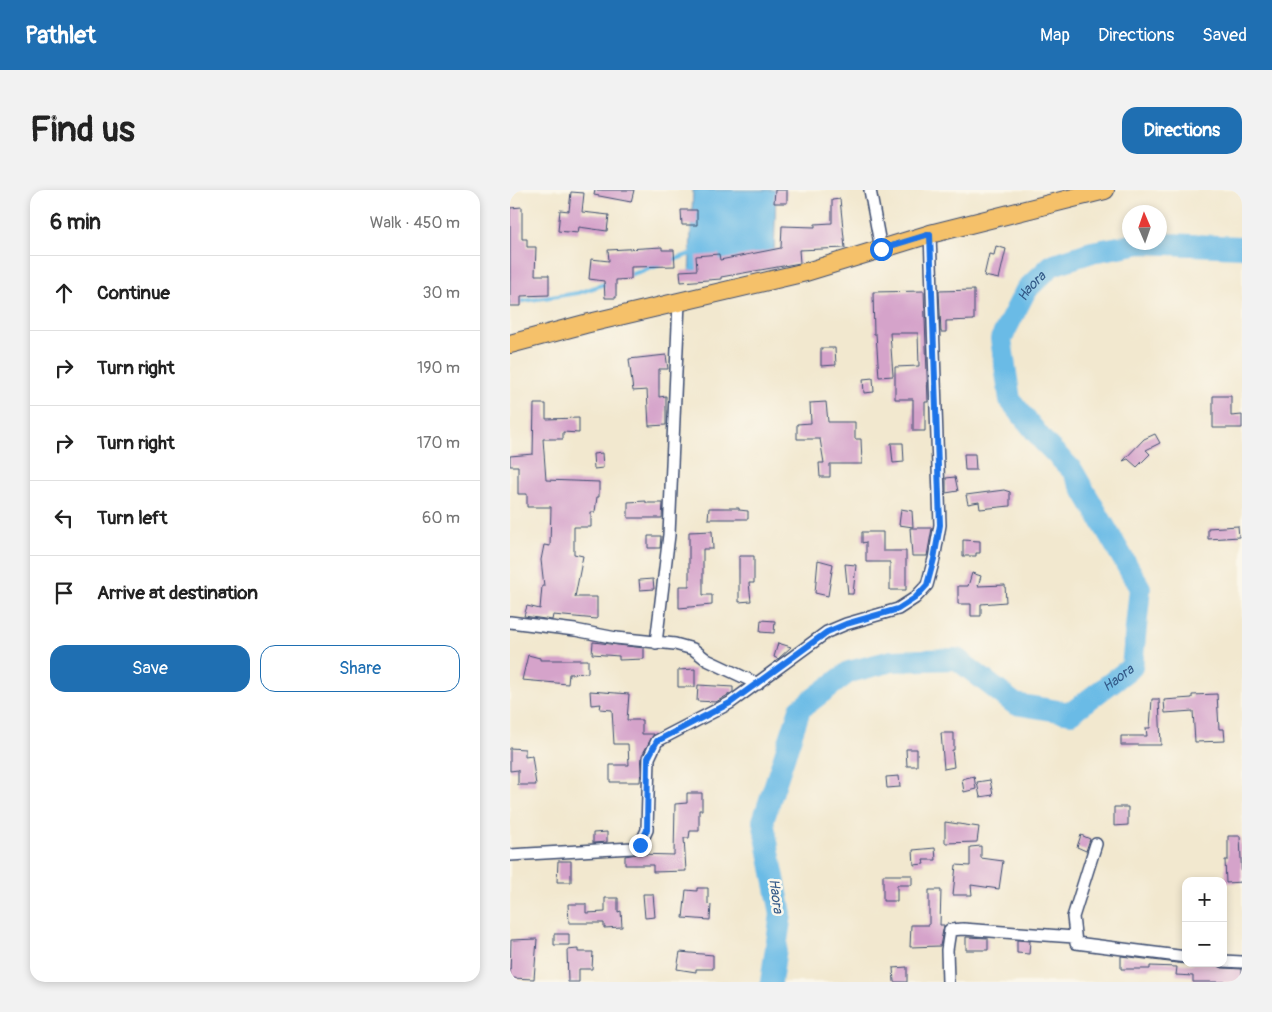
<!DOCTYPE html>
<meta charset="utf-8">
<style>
body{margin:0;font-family:Pangolin,sans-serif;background:#f2f2f2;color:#222}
.controls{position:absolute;right:15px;bottom:15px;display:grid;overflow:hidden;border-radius:10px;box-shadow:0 2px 8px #0003}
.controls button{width:45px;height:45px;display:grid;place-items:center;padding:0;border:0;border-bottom:1px solid #e0e0e0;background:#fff;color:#222;font:25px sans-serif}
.compass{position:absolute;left:612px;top:15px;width:45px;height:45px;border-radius:50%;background:#fff;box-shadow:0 2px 8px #0003;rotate:358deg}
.stop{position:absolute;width:15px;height:15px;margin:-11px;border:4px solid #1a73e8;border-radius:50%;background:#fff}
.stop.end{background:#1a73e8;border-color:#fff;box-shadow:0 1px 5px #0008}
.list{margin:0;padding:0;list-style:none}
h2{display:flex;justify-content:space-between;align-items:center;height:65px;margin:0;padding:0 20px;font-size:21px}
h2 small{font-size:16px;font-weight:400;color:#767676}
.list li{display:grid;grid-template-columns:32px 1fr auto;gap:15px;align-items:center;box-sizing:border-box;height:75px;padding:0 20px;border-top:1px solid #e0e0e0}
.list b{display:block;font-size:19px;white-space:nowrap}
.list em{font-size:16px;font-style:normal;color:#767676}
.actions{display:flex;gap:10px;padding:15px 20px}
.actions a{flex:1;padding:11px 0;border:1px solid #1f6fb2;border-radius:15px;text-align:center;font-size:18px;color:#1f6fb2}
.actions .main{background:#1f6fb2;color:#fff}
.icon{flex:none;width:28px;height:28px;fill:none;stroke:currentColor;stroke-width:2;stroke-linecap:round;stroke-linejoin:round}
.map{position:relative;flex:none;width:732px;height:792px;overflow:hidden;border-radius:15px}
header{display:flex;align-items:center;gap:30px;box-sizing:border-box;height:70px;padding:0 25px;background:#1f6fb2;color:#fff}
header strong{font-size:24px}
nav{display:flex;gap:28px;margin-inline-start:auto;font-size:18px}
.intro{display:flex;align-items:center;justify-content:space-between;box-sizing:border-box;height:120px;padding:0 30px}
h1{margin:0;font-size:35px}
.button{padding:12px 22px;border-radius:15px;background:#1f6fb2;color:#fff;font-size:18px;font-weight:700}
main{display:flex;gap:30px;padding:0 30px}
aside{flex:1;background:#fff;border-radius:15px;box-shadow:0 2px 8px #0003}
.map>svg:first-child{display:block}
</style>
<header>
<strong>Pathlet</strong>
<nav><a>Map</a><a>Directions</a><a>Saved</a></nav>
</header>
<div class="intro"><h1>Find us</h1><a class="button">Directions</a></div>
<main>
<aside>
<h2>6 min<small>Walk · 450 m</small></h2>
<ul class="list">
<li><svg class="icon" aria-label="ahead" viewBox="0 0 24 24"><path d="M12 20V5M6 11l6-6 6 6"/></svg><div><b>Continue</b></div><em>30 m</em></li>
<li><svg class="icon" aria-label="right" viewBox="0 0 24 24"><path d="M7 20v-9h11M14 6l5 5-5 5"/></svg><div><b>Turn right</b></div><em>190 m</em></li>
<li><svg class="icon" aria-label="right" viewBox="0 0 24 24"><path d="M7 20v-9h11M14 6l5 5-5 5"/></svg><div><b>Turn right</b></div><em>170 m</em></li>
<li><svg class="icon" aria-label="left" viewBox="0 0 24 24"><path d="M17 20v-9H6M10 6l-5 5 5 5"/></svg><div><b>Turn left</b></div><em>60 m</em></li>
<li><svg class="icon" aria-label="arrive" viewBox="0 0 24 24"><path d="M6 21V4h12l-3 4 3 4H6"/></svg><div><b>Arrive at destination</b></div></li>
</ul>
<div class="actions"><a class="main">Save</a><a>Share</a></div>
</aside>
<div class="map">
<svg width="732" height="792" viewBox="0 0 732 792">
<rect width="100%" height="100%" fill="#fbf7ec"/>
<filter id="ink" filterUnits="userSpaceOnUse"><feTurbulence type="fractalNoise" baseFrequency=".02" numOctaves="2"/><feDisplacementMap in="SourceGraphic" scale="10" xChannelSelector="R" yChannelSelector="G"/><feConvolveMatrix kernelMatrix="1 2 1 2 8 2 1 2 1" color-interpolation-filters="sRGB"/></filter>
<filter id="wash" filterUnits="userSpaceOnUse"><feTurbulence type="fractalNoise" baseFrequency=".0096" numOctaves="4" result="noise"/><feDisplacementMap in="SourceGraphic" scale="20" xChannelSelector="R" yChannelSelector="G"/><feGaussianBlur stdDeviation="1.12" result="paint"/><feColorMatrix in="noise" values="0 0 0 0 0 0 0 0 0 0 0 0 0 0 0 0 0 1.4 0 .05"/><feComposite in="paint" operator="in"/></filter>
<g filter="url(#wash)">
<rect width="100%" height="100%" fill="#f2e8cf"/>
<path fill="#6bbbe6" stroke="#4375a2" d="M183 0H266L264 66 179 86Z"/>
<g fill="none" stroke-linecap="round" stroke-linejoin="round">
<path stroke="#6bbbe6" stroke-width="4" d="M161 71 180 64
M116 86 150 75
M0 113 68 103 98 93"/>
<path stroke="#6bbbe6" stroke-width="22" id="s1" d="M261 792 271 724 253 631 290 519 339 482 382 471 447 469 505 514 561 523 622 477 630 398 562 280 534 252 500 210 491 149 516 100 542 75 582 62 631 53 732 57"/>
</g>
<g id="blocks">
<path fill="#d5a3ca" d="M85 0H124L121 12 84 5Z
M265 0H277V13H264Z
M61 2 74 3 72 22 99 25 97 41 69 37 68 43 48 41 50 20 59 21Z
M330 9 335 58 289 60 290 73 211 87V89L171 92 170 81 187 80 186 66 209 64 210 70 271 58 272 36 305 37V34L322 33V10Z
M12 17V49H17V57H26L25 85H39V105L11 106V116H0V18Z
M171 20H187V35H172Z
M486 56 496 59 489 89 474 86 479 64 484 65Z
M152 57V60H164L165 76 121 77V89L106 90V108H95L94 91 79 89 81 69 99 71 98 60Z
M464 100V130L436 131V142H431L429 101Z
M414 101 418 212H415V241H403V209H385V177L409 176 408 143H380L383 186 369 187 366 144H364L363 102Z
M311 158H325L326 175 311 176Z
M156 165 158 179H149V207L156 206V235L139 236 137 200 123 201 119 169Z
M363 188 364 202 354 203 353 189Z
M703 206H721V226L732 225V238H703Z
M316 212 318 232H345V249H351L352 274H320V287H310L309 273H314L310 249H287V234L301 233 300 213Z
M24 214H36V229L69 228V243L53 242V249H33L36 290 89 292V307H87L85 322H81V337H64V364L73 366 65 407H87V429L43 425 42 430 14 426 17 416 30 419 32 396H34L31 370 34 355 40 356 41 317H17V304H8V276H0V266L23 264Z
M645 244 650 253 636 260 640 264 627 277 618 269 613 271 634 249Z
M381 253H393L394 272 383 273Z
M92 263 93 278 84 279 83 264Z
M454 264H465L466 280H455Z
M445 287 448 301 436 303V288Z
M494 300 500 302V316L470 319 469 312 458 314 456 305Z
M136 311V313H153L152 328H118V312Z
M199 318H229V320L238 321V329H198Z
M391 319 402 321 403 337 389 335Z
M728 336 729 347 698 349V338Z
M400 338H422L417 366H402Z
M202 341 203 359H193V405H202V415L169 418V396H179V342Z
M352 342H373V361H396V400H380V372H356V352L352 353Z
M138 346H151L150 358H138Z
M453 350 470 351V363H466V366H453Z
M229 366H244V393H239L241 411 229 412Z
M308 370 323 374 318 406 305 403Z
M335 374 346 375 343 404H338Z
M462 383 471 386 468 396 495 395 496 412 471 414V426H461V414H448V396H458Z
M143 389 144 399 130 400 129 390Z
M251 430 265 431 264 443 250 442Z
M83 452 134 458V469L109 470V466L82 464Z
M268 453 281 457 268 469 264 467Z
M18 465 30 468V470H78V483L59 484 58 494 12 490Z
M185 479V497H168V480Z
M188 495 223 497V502L206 512 187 511Z
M80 501 119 504 117 530H132V544H144L132 565 130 592H100V575H119L118 554H104L102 520 90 519 91 514 81 515Z
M707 504 709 539H714L715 551 685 552 683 521 655 523 654 510 682 508V505Z
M642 509H649L651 555H611V546H637L636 538H640Z
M431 543H444V560H442L444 577 434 579Z
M0 558 15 559V567L22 566 26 595H8V580L0 581Z
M396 559H407V576H397Z
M389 586 390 597 377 598 376 587Z
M464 586 466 599 454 602 452 589Z
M480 590 483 605 470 607 467 592Z
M177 603H192V620H189V641H180L179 648H174L176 681 143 682V675H115V666L127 664 164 665 165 614 177 613Z
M604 617H618V635L604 636Z
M435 632 469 637 467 652 435 653Z
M97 642V652L83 653V643Z
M571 645 580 649 576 661 567 657Z
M718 646H730L732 692 716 693 715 670H718Z
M471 656V668L493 671 489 699 461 695 462 705H443L446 675 460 676V657Z
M425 658 426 670H413L414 674 404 675 403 660Z
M48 671H61V692H47Z
M373 685H402V695H387V711H373Z
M187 698H198V714L201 715 200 730 173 728 176 700 187 701Z
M419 700H431L430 735H434L430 756 400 757 401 735H419Z
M133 704H143L145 727 135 728Z
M95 708H108V722L111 721 112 737 94 738V733H59L58 714H76V723L95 722Z
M44 744H59V755H44Z
M456 747 478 748V760H456Z
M27 749 24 789 0 788 1 750Z
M507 750 520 751 519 764 507 763Z
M68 759V762H83L82 779H69V792H58L57 760Z
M170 762 203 765V779H186V782L167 779Z
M611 766 675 774 706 773 712 778 732 779V792H683V786L666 785 667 777 640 776V779H611Z
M397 777V792H384L383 778Z"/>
</g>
</g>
<g filter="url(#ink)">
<use href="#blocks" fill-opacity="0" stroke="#3b4b6f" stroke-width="1"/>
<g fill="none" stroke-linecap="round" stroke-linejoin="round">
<g stroke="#3b4b6f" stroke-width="14">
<path id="street" d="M360 0 371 59
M0 432 65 440 106 448 165 454 183 459 197 470 248 494
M146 453 159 345 169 112
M586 654 563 727 566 753 676 767
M0 665 122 658 130 655 137 640 139 568 147 551 220 513 317 442 336 434 388 419 405 408 417 395 424 369 430 335 420 44
M713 771 732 772
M438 792 437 760 440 740 453 739 564 747"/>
</g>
<g stroke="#3b4b6f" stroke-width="20">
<path id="primary" d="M0 154 75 134 296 82 420 44 595 0"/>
</g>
<use href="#street" stroke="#fff" stroke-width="11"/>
<use href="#primary" stroke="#f5c16b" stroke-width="18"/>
</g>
</g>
<g fill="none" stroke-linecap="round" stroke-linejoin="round" filter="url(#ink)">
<path stroke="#1a73e8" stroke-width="6" d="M130 655 137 640 138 568 147 551 220 513 317 442 336 434 388 419 405 408 417 395 424 369 430 335 420 44 371 59"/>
</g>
<g text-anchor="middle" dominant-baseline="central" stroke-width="5" stroke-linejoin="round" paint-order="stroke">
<g font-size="14" font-style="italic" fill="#335987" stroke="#fbf7ec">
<text stroke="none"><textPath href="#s1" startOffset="1091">Haora</textPath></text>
<text stroke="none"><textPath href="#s1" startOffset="641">Haora</textPath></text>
<text transform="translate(266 706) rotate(82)">Haora</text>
</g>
</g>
</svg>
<div class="controls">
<button>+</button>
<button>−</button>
</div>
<svg class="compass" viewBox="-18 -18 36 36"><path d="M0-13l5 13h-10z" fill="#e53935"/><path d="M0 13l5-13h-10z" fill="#767676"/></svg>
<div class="stop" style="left:371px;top:59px"></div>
<div class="stop end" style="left:130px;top:655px"></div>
</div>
</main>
